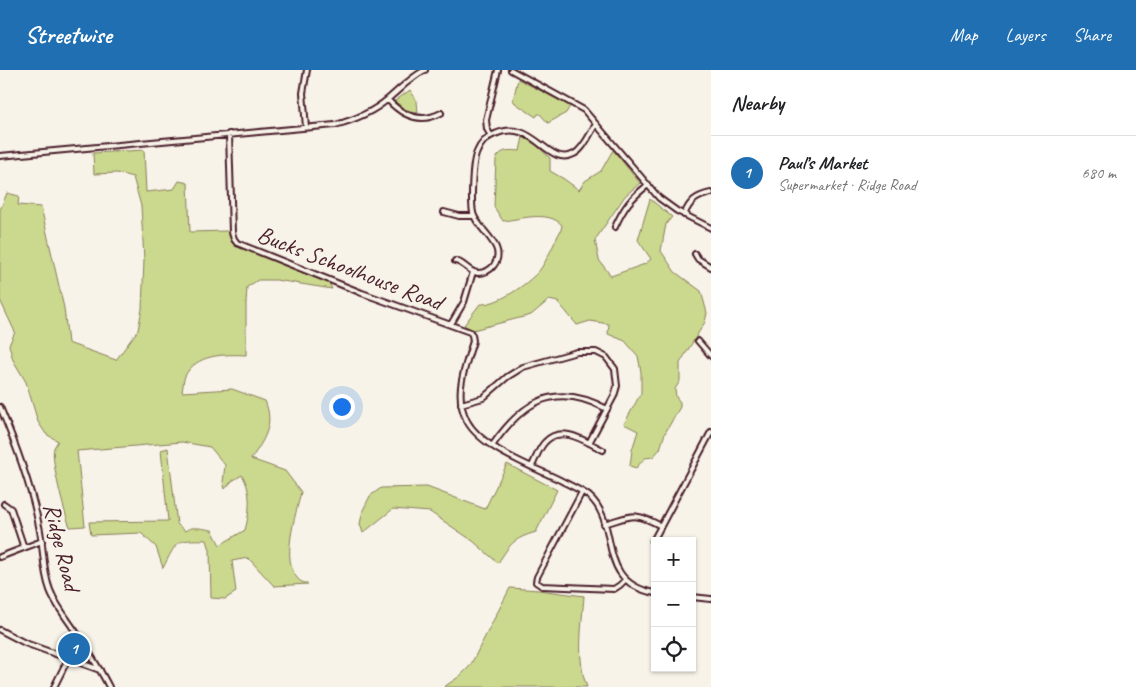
<!DOCTYPE html>
<meta charset="utf-8">
<style>
body{margin:0;font-family:Caveat,sans-serif;background:#f6f6f6;color:#202124}
.controls{position:absolute;right:15px;bottom:15px;display:grid;overflow:hidden;border-radius:0px;box-shadow:0 1px 4px #0004}
.controls button{width:45px;height:45px;display:grid;place-items:center;padding:0;border:0;border-bottom:1px solid #e0e0e0;background:#fff;color:#202124;font:25px sans-serif}
.you{position:absolute;left:341px;top:336px;width:18px;height:18px;margin:-12px;border:4px solid #fff;border-radius:50%;background:#1a73e8;box-shadow:0 0 0 8px #1a73e833}
.badge{display:grid;place-items:center;width:32px;height:32px;border-radius:50%;background:#1f6fb2;color:#fff;font-size:16px;font-weight:700}
.pin{position:absolute;translate:-50% -50%;border:2px solid #fff;box-shadow:0 1px 5px #0006}
.list{margin:0;padding:0;list-style:none}
h2{display:flex;justify-content:space-between;align-items:center;height:65px;margin:0;padding:0 20px;font-size:21px}
h2 small{font-size:16px;font-weight:400;color:#757577}
.list li{display:grid;grid-template-columns:32px 1fr auto;gap:15px;align-items:center;box-sizing:border-box;height:75px;padding:0 20px;border-top:1px solid #e0e0e0}
.list b{display:block;font-size:19px;white-space:nowrap}
.list p{margin:0;font-size:16px;white-space:nowrap;color:#757577}
.list em{font-size:16px;font-style:normal;color:#757577}
.icon{flex:none;width:28px;height:28px;fill:none;stroke:currentColor;stroke-width:2;stroke-linecap:round;stroke-linejoin:round}
.map{position:relative;flex:none;width:711px;height:617px;overflow:hidden}
header{display:flex;align-items:center;gap:30px;box-sizing:border-box;height:70px;padding:0 25px;background:#1f6fb2;color:#fff}
header strong{font-size:24px}
nav{display:flex;gap:28px;margin-inline-start:auto;font-size:18px}
main{display:flex}
aside{flex:1;background:#fff}
.map>svg:first-child{display:block}
</style>
<header>
<strong>Streetwise</strong>
<nav><a>Map</a><a>Layers</a><a>Share</a></nav>
</header>
<main>
<div class="map">
<svg width="711" height="617" viewBox="0 0 711 617">
<rect width="100%" height="100%" fill="#f7f3e8"/>
<filter id="ink" filterUnits="userSpaceOnUse"><feTurbulence type="fractalNoise" baseFrequency=".02" numOctaves="2"/><feDisplacementMap in="SourceGraphic" scale="10" xChannelSelector="R" yChannelSelector="G"/><feConvolveMatrix kernelMatrix="1 2 1 2 8 2 1 2 1" color-interpolation-filters="sRGB"/></filter>
<g filter="url(#ink)">
<path fill="#cad98d" stroke="#8a7c5c" d="M518 9 570 36 566 43 548 53 540 44H538L536 47 515 33 513 30Z
M410 20 417 31 418 43 404 39 395 31Z
M523 67 533 72 550 88V101L564 109 579 120 585 111 601 101 613 80 640 113 625 126 595 170 599 190 611 206 645 194 651 189 638 170 650 129 672 147 666 154 661 181 675 202 701 221 707 243 705 252 680 293V311L675 319 676 327 680 332V337L665 363 660 379 653 387 645 388 636 398 630 396 632 380 638 361 624 354 641 323V302L638 286 625 271 608 264 609 254 590 251 577 255 558 232 549 230 531 245 473 260 464 255 480 234C498 235 526 215 538 202 547 192 554 172 561 160L562 155C548 140 521 149 503 151L494 137 496 89C501 79 510 80 520 81Z
M144 80 146 122 174 119 179 111 188 113 190 162 227 161 232 173 329 213 332 219 276 210H258L247 217 246 233V285C224 284 196 284 185 306 183 311 183 317 182 322L232 319 265 331C275 355 264 370 251 389L285 401 301 422C296 445 280 490 298 509 300 512 305 513 308 514L274 516 251 491 248 488 232 491 236 522 225 529 211 528 210 480 207 470C175 469 177 471 163 498L156 477 141 463 91 465 89 452 168 451 161 380 168 378 177 454 185 461C192 455 203 459 212 460L220 475 245 460C250 442 252 421 242 405L232 411 225 419 223 412 225 395 210 377 182 372 77 381 85 456 70 457C65 445 50 389 54 378 55 375 57 373 58 371L46 364 38 352 26 312 13 290 9 275 15 262 0 230V140L7 123 19 126 18 135 41 137 64 238 68 273 116 290 138 260 142 239 144 190 141 136 133 107 117 103 94 104 93 83Z
M507 394 557 420 536 462C513 469 511 473 498 493L473 471 430 442 393 439 363 463 360 454 363 440 370 426 381 418 427 417 485 439Z
M510 518 539 520 584 526C582 554 576 590 587 617H444L460 606 470 596Z"/>
<g fill="none" stroke-linecap="round" stroke-linejoin="round">
<g stroke="#4a1f2b" stroke-width="8">
<path id="minor" d="M511 0 584 40 659 128 677 141 711 158
M388 30C402 45 420 54 441 43
M306 57 303 23 307 0
M229 64 232 162 234 169 237 173 362 223 470 262 472 265 473 271C465 298 453 324 467 351 482 379 534 397 562 411 571 416 581 420 589 426 622 455 594 512 655 523
M491 66 487 59 486 50 498 0
M0 86 335 55C354 50 373 42 388 29 400 19 411 7 425 0
M444 142 459 146H474
M684 145C690 131 696 126 711 123
M615 157C624 137 631 128 648 115
M695 184 698 189 711 197
M455 191C464 192 468 202 478 203 484 203 491 200 494 195 508 176 477 160 473 143 471 131 472 92 477 82 480 74 487 67 495 64 534 47 547 98 574 84 584 79 590 63 596 54
M451 254 464 232 473 202
M698 271 711 286
M461 334 483 328 507 307 523 297 577 282H596L606 287 615 299 617 316 614 326 589 373
M0 337C16 375 31 415 39 456 44 477 42 499 50 520 56 536 68 550 78 565 89 582 100 599 109 617
M492 376C523 331 555 311 607 339
M532 396C536 388 539 378 545 372 562 354 586 372 603 380
M582 422 537 507 536 512 542 516 614 519 620 515 625 510
M4 434 11 439 24 478
M604 454C632 446 634 441 661 456
M653 471 711 362
M0 487 42 471
M692 527 711 529
M0 560 25 573 100 600
M54 617 68 589"/>
</g>
<use href="#minor" stroke="#f7f3e8" stroke-width="4"/>
</g>
</g>
<g text-anchor="middle" dominant-baseline="central" stroke-width="4" stroke-linejoin="round" paint-order="stroke">
<g font-size="24" fill="#4a1f2b" stroke="#f7f3e8">
<text transform="translate(350 198) rotate(21)">Bucks Schoolhouse Road</text>
<text transform="translate(62 477) rotate(76)">Ridge Road</text>
</g>
</g>
</svg>
<div class="controls">
<button>+</button>
<button>−</button>
<button><svg class="icon" aria-label="locate" viewBox="0 0 24 24"><circle cx="12" cy="12" r="6"/><path d="M12 2v4M12 18v4M2 12h4M18 12h4"/></svg></button>
</div>
<div class="you"></div>
<div class="pin badge" style="left:74px;top:579px">1</div>
</div>
<aside>
<h2>Nearby<small></small></h2>
<ul class="list">
<li><span class="badge">1</span><div><b>Paul’s Market</b><p>Supermarket · Ridge Road</p></div><em>680 m</em></li>
</ul>
</aside>
</main>
